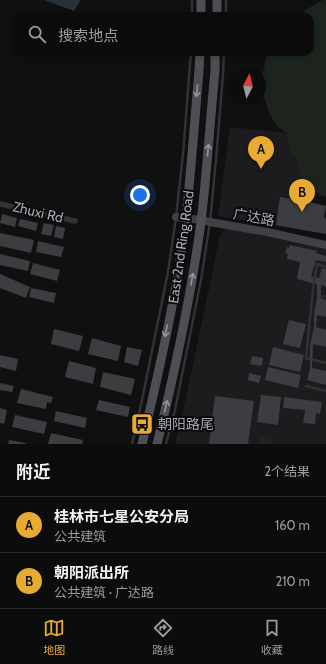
<!DOCTYPE html>
<html lang="zh">
<meta charset="utf-8">
<style>
body{margin:0;font-family:Cabin,"Noto Sans SC",sans-serif;background:#151516;color:#f1f3f6}
.compass{position:absolute;left:230px;top:68px;width:36px;height:36px;border-radius:50%;background:#0c0c0d;box-shadow:0 2px 6px #0003;rotate:7deg}
.you{position:absolute;left:140px;top:195px;width:14px;height:14px;margin:-10px;border:3px solid #fff;border-radius:50%;background:#1a73e8;box-shadow:0 0 0 6px #1a73e833}
.badge{display:grid;place-items:center;width:26px;height:26px;border-radius:50%;background:#e7aa33;color:#111;font-size:13px;font-weight:700}
.pin{position:absolute;translate:-50% -33px;filter:drop-shadow(0 1px 2px #0008)}
.pin::after{content:'';position:absolute;top:21px;width:14px;height:12px;background:inherit;clip-path:polygon(0 0,100% 0,50% 100%)}
.list{margin:0;padding:0;list-style:none}
h2{display:flex;justify-content:space-between;align-items:center;height:52px;margin:0;padding:0 16px;font-size:17px}
h2 small{font-size:13px;font-weight:400;color:#9a9b9d}
.list li{display:grid;grid-template-columns:26px 1fr auto;gap:12px;align-items:center;box-sizing:border-box;height:56px;padding:0 16px;border-top:1px solid #2c2c2e}
.list b{display:block;font-size:15px;white-space:nowrap}
.list p{margin:0;font-size:13px;white-space:nowrap;color:#9a9b9d}
.list em{font-size:13px;font-style:normal;color:#9a9b9d}
.icon{flex:none;width:22px;height:22px;fill:none;stroke:currentColor;stroke-width:2;stroke-linecap:round;stroke-linejoin:round}
.map{position:relative;flex:none;width:326px;height:444px;overflow:hidden}
.search{position:absolute;background:#0c0c0d;box-shadow:0 2px 6px #0003;left:12px;right:12px;top:12px;height:44px;display:flex;align-items:center;gap:10px;box-sizing:border-box;padding:0 14px;border-radius:12px;color:#9a9b9d;font-size:15px}
.sheet{height:164px;background:#0c0c0d}
nav{display:flex;justify-content:space-around;align-items:center;box-sizing:border-box;height:56px;border-top:1px solid #2c2c2e;background:#0c0c0d;font-size:11px;color:#9a9b9d}
nav a{display:grid;justify-items:center;gap:2px}
nav .on{color:#e7aa33}
.map>svg:first-child{display:block}
</style>
<div class="map">
<svg width="326" height="444" viewBox="0 0 326 444">
<rect width="100%" height="100%" fill="#101011"/>
<path fill="#1c1c1e" d="M230 127 286 133 291 153 295 156 305 201 326 206 324 217 326 218V234L218 216Z
M226 228 326 249V444H175L185 403 220 236Z"/>
<path fill="#1d241d" d="M323 0H326V197L322 196 301 182 295 156 291 153 286 133 277 126 269 113 262 91 263 72 268 52H310V16H295Z
M259 435 271 437 270 444H258Z"/>
<path fill="#293036" d="M44 0H80L79 3 74 11Z"/>
<path fill="#3c3d41" d="M280 197 305 201 326 206 324 217 326 218V234L276 225Z
M2 214 17 218 15 227 0 223Z
M20 219 38 223 36 231 18 226Z
M44 223 54 225 51 236 41 234Z
M56 226 65 228 63 239 54 237Z
M0 233 34 240 31 253 0 246Z
M38 241 64 247 61 257 36 252Z
M290 245 317 251 316 253 326 256V262L316 260 311 276 319 278 322 268 326 269V287L321 285V298L326 300V317L317 315 316 327 326 330V347L313 344 312 368 326 371V385L307 380 310 369V345L314 327V314L317 298V284L297 279 300 262 287 259 288 254 285 253 287 247 289 248Z
M0 254 30 261 28 271 0 265Z
M33 263 60 270 57 281 30 274Z
M0 274 30 287 26 298 0 288Z
M31 288 56 293 54 303 29 297Z
M289 320 306 324 300 348 283 344Z
M54 329 83 336 79 351 51 344Z
M92 338 121 346 118 361 88 354Z
M127 347 142 350 138 366 124 362Z
M273 347 304 355 300 372 269 365Z
M0 355 18 359 16 371 0 367Z
M252 356 263 358 262 366 250 364Z
M69 361 96 368 93 384 65 377Z
M268 367 301 375 298 388 265 380Z
M103 372 135 379 131 395 100 387Z
M249 373 261 376 259 383 248 380Z
M0 383 14 386 12 392 0 390Z
M21 389 53 397 51 403 47 402 46 409 17 403Z
M261 395 281 397 278 425 257 422Z
M215 396 254 401 248 444H209Z
M284 397 322 402 320 414 316 413 315 424 303 423 305 410 283 408Z
M99 400 130 407 128 417 96 410Z
M0 408 7 410 4 424 0 423Z
M56 411 87 418 85 428 54 421Z
M15 415 47 422 44 434 12 427Z
M51 433 83 440 82 444H48Z
M9 440 26 443V444H8Z"/>
<g fill="none" stroke-linecap="round" stroke-linejoin="round">
<path stroke="#313236" stroke-width="2.5" d="M192 16V0
M226 16V0
M326 267 317 264 313 289 306 358 326 363
M323 296H326
M306 386 326 391
M132 444 142 400 168 272 176 217 183 154 191 52
M166 444 175 410 201 280 210 222 216 160 223 74 224 52"/>
<path stroke="#313236" stroke-width="5.5" d="M0 204 75 221"/>
<path stroke="#3f4146" stroke-width="8" d="M176 217 201 220 210 222 267 232 326 245"/>
<path stroke="#4d4f55" stroke-width="9" d="M201 16V0
M217 16V0
M142 444C159 370 177 294 186 218 191 169 195 119 199 70L200 52
M157 444C175 371 191 296 201 222 207 172 210 121 215 71V52"/>
</g>
<defs><path id="oneway-shaft" d="M-6 0H5M1.5-3L5.5 0L1.5 3" fill="none" stroke-width="1.6" stroke-linecap="round" stroke-linejoin="round"/></defs>
<g stroke="#91959f">
<use href="#oneway-shaft" transform="translate(197 91) rotate(95)"/>
<use href="#oneway-shaft" transform="translate(208 150) rotate(-85)"/>
<use href="#oneway-shaft" transform="translate(192 279) rotate(-80)"/>
<use href="#oneway-shaft" transform="translate(166 331) rotate(102)"/>
<use href="#oneway-shaft" transform="translate(166 406) rotate(-77)"/>
</g>
<defs>
<g id="bus-square" transform="scale(1.15)"><rect x="-9" y="-9" width="18" height="18" rx="4" fill="#e7aa33" stroke="#0b0b0c"/><path d="M-5-6H5V4H4V6H2V4H-2V6H-4V4H-5ZM-3.5-4V0h7V-4ZM-3.5 1.2v1.5H-2V1.2ZM2 1.2v1.5H3.5V1.2Z" fill="#111"/></g>
</defs>
<g fill-rule="evenodd">
<use href="#bus-square" x="142" y="424"/>
</g>
<g text-anchor="middle" dominant-baseline="central" stroke-width="4" stroke-linejoin="round" paint-order="stroke">
<g font-size="14" fill="#a2a7b1" stroke="#0b0b0c">
<text transform="translate(38 212) rotate(13)">Zhuxi Rd</text>
<text transform="translate(254 217) rotate(10)">广达路</text>
<text transform="translate(181 247) rotate(-82)">East 2nd Ring Road</text>
</g>
<g font-size="14" fill="#a2a7b1" stroke="#0b0b0c" text-anchor="start">
<text x="158" y="424">朝阳路尾</text>
</g>
</g>
</svg>
<svg class="compass" viewBox="-18 -18 36 36"><path d="M0-13l5 13h-10z" fill="#e53935"/><path d="M0 13l5-13h-10z" fill="#9a9b9d"/></svg>
<div class="you"></div>
<div class="pin badge" style="left:261px;top:169px">A</div>
<div class="pin badge" style="left:302px;top:212px">B</div>
<div class="search"><svg class="icon" aria-label="search" viewBox="0 0 24 24"><circle cx="10" cy="10" r="6"/><path d="M15 15l6 6"/></svg>搜索地点</div>
</div>
<section class="sheet">
<h2>附近<small>2个结果</small></h2>
<ul class="list">
<li><span class="badge">A</span><div><b>桂林市七星公安分局</b><p>公共建筑</p></div><em>160 m</em></li>
<li><span class="badge">B</span><div><b>朝阳派出所</b><p>公共建筑 · 广达路</p></div><em>210 m</em></li>
</ul>
</section>
<nav>
<a class="on"><svg class="icon" aria-label="map" viewBox="0 0 24 24"><path d="M3 6l6-2 6 2 6-2v14l-6 2-6-2-6 2zM9 4v14M15 6v14"/></svg>地图</a>
<a><svg class="icon" aria-label="directions" viewBox="0 0 24 24"><path d="M12 3l9 9-9 9-9-9zM9 14v-3h6M13 9l2 2-2 2"/></svg>路线</a>
<a><svg class="icon" aria-label="saved" viewBox="0 0 24 24"><path d="M7 4h10v16l-5-4-5 4z"/></svg>收藏</a>
</nav>
